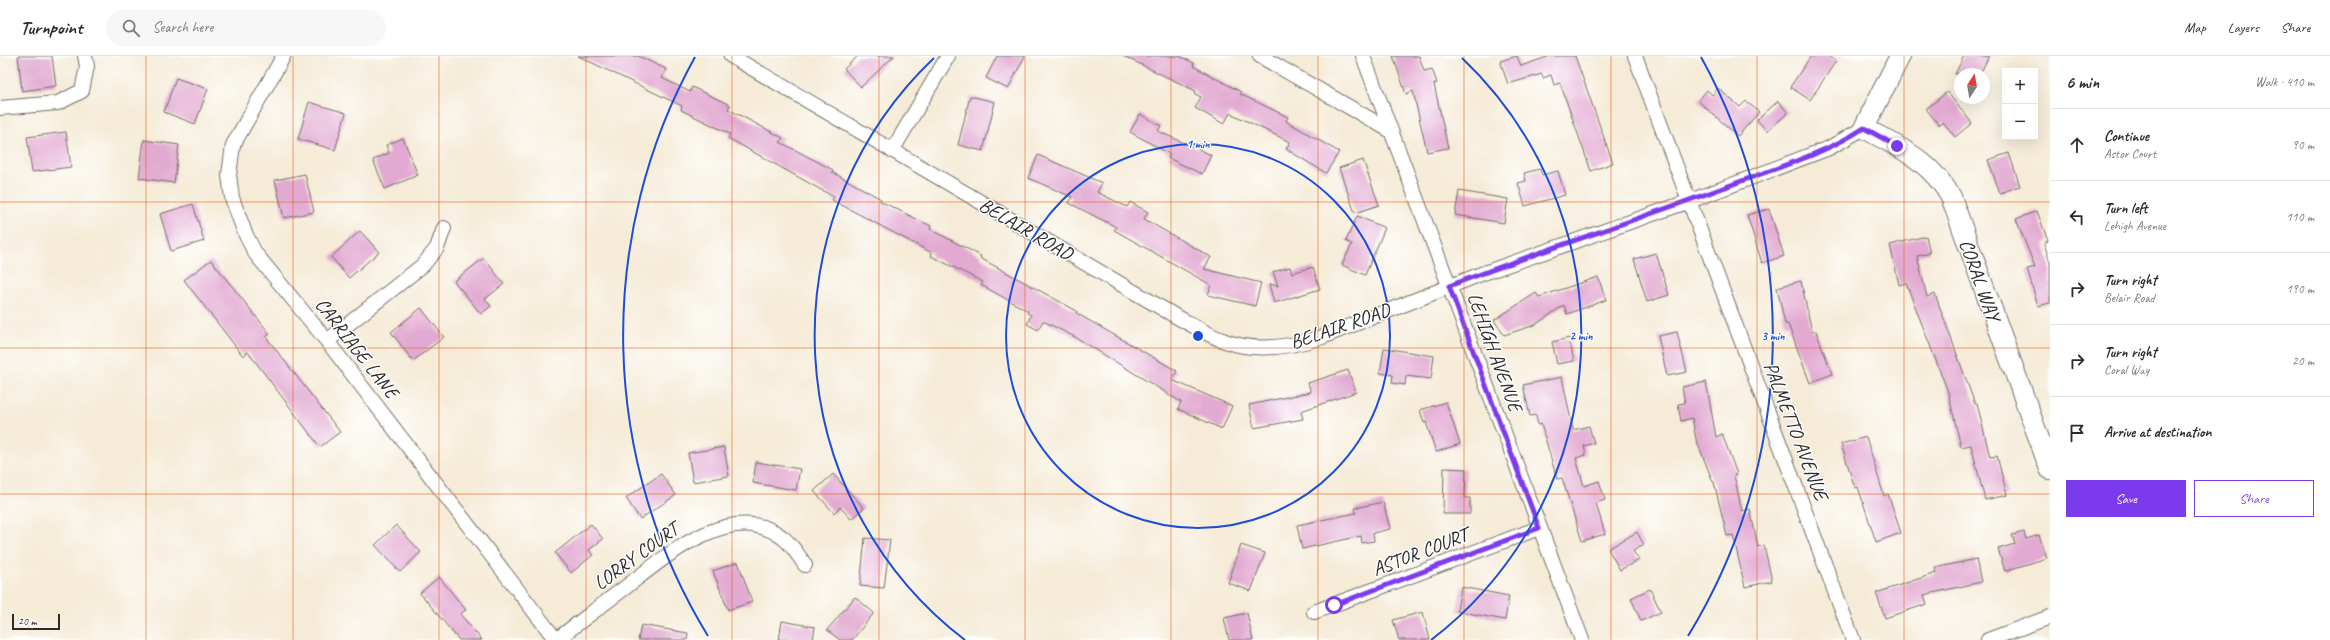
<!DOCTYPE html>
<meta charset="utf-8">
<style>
body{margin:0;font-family:Caveat,sans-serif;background:#f7f7f7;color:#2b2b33}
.controls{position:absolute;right:12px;top:12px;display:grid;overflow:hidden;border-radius:0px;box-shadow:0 4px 16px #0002}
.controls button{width:36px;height:36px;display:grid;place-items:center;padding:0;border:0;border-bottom:1px solid #e1e1e2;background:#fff;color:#2b2b33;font:20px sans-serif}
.compass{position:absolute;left:1954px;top:12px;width:36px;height:36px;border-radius:50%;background:#fff;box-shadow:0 4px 16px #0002;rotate:12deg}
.scale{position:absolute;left:12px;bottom:10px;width:48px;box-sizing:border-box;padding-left:4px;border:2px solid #2b2b2b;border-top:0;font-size:11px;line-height:14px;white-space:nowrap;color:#2b2b2b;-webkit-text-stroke:3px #fff;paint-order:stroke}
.stop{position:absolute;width:12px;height:12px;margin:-9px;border:3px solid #7c3aed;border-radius:50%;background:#fff}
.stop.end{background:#7c3aed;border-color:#fff;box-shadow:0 1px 4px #0008}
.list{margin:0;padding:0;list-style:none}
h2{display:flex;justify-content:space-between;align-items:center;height:52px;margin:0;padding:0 16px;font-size:17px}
h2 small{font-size:13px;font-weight:400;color:#7c7c81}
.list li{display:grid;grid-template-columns:26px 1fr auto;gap:12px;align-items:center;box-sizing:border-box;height:72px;padding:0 16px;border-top:1px solid #e1e1e2}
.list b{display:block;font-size:15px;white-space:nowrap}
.list p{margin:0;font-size:13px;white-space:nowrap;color:#7c7c81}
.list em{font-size:13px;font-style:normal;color:#7c7c81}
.actions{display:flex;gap:8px;padding:12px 16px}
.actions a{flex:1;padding:9px 0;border:1px solid #7c3aed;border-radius:0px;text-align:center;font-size:14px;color:#7c3aed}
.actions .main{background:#7c3aed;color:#fff}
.icon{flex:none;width:22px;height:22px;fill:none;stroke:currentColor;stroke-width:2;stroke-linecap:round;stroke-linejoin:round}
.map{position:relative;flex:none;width:2050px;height:584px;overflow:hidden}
header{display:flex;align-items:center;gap:24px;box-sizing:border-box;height:56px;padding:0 20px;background:#fff;border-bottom:1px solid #e1e1e2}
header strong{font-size:19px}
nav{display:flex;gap:22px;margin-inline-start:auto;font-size:14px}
.search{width:280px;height:36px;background:#f7f7f7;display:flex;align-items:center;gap:10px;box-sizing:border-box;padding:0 14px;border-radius:22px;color:#7c7c81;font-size:15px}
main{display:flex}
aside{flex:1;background:#fff}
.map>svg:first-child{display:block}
</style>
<header>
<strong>Turnpoint</strong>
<div class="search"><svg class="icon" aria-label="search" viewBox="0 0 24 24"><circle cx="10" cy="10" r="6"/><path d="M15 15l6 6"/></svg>Search here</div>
<nav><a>Map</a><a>Layers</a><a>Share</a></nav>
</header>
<main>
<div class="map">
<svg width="2050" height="584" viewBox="0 0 2050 584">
<rect width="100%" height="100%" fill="#fff"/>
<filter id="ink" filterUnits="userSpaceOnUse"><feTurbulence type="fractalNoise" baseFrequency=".025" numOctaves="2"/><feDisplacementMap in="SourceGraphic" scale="8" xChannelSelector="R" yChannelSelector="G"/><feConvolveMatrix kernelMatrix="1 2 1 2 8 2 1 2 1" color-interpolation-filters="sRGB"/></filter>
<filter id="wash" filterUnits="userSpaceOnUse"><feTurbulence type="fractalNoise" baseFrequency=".012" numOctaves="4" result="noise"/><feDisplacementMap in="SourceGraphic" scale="16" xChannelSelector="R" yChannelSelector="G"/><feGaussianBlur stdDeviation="0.9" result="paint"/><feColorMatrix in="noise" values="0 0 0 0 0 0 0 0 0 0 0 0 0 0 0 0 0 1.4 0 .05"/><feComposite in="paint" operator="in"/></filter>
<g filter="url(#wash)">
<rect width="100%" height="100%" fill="#f5ebd7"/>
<g id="blocks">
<path fill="#e2aad2" d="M18 0H52L56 30 22 35Z
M578 0H638L666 13 662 22 690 36 692 31 730 49 728 53 783 82 780 86 833 114 832 116 881 143 880 145 931 170 930 173 981 200 980 202 1077 255 1076 257 1177 315 1172 324 1232 350 1222 373 1178 353 1181 346 1077 282 1043 265 1038 274 1027 268 1031 259 1027 257 1028 255 981 229 983 226 931 200 932 197 832 144 834 141 728 82 730 78 681 54 682 50Z
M858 0H894L861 31 844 13Z
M997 0H1025L1008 33 986 22Z
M1123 0H1179L1194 7 1193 10 1241 36 1240 38 1288 61 1286 65 1339 96 1326 117 1286 93 1290 86 1230 57 1224 68 1195 52 1201 41 1195 38 1196 35Z
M1393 0H1419L1424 15 1432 13 1437 27 1434 28 1448 92 1427 96 1413 35 1406 38Z
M1517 0 1521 10 1550 0H1575L1613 107 1591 115 1560 27 1554 29 1551 19 1543 22 1542 18 1508 28 1500 5Z
M1811 0H1829L1836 5 1810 44 1790 31Z
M1964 0H1989L1980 18H1955Z
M176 22 208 33 195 68 164 56Z
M1718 32 1740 51 1746 45 1759 56 1738 80 1698 45 1707 34 1712 39Z
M1947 36 1972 67 1955 81 1943 66 1939 69 1926 53Z
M970 40 995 46 983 95 958 89Z
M1778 45 1788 57 1767 75 1757 64Z
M309 46 346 57 335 94 298 83Z
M1140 58 1161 70 1158 75 1211 99 1202 118 1168 102 1170 98 1130 76Z
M66 76 71 111 32 116 27 81Z
M403 82 418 119 385 133 373 104 389 97 386 89Z
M144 84 179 89 174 127 139 122Z
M2009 97 2020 130 2000 137 1988 104Z
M1038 99 1102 127 1097 136 1127 151 1130 146 1148 156 1144 163 1211 201 1204 213 1261 227 1255 250 1208 239 1211 229 1114 174 1116 171 1069 147 1072 141 1028 122Z
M1363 104 1379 149 1355 157 1339 112Z
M1540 113 1542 119 1558 115 1565 139 1525 150 1518 127 1526 125 1524 117Z
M305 118 314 156 284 162 275 124Z
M1459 135 1508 143 1504 167 1455 159Z
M193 148 204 185 171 195 160 158Z
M1769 153 1784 200 1762 207 1747 159Z
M2037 155 2048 185 2044 187 2050 207V247L2038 250 2027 213 2035 211 2016 163Z
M1357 160 1385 172 1365 219 1342 209 1352 188 1346 185Z
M360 175 379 196 349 222 331 201Z
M1926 180 1930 197 1917 200 1927 241 1935 238 1975 348 1977 347 1990 401 1997 400 2007 439 1985 444 1971 389 1961 391 1948 336 1928 284 1906 227 1899 229 1890 189Z
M1656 197 1669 239 1647 246 1634 203Z
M484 202 504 228 485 243 491 250 481 258 454 225Z
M211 204 270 278 266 281 340 376 320 391 248 296 243 300 184 224Z
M1290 211 1292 217 1313 211 1320 233 1274 247 1269 228 1278 230 1273 216Z
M1598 221 1606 244 1567 258 1564 249 1535 269 1504 279 1494 264 1536 237 1539 241Z
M1801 225 1812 276 1816 275 1832 318 1810 327 1788 268H1785L1777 231Z
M421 252 444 281 413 305 391 276Z
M1677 276 1687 316 1667 320 1658 280Z
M1569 282 1574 305 1557 308 1552 286Z
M1384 292 1434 300 1431 323 1406 320 1405 329 1392 327 1393 319 1380 317Z
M1348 314 1356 336 1301 355 1303 363 1254 372 1249 349 1311 336 1308 327Z
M1562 321 1573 374 1589 370 1594 387 1584 390 1586 399 1576 402 1584 430 1599 425 1605 444 1596 447 1605 478 1582 485 1562 422 1557 423 1541 368 1538 369 1536 359 1530 360 1523 329Z
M1706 326 1716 381 1722 378 1737 418 1734 419 1742 455 1750 453 1758 491 1764 489 1772 525 1745 531 1733 479 1727 480 1714 426H1713L1696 383 1692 362 1681 365 1678 348 1685 347 1682 331Z
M1446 346 1460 388 1436 396 1426 366 1424 367 1420 354Z
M1866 381 1884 440 1888 438 1901 477 1876 486 1858 431 1855 432 1841 388Z
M724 391 729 420 693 426 688 397Z
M756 406 800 413 796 434 753 427Z
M1444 412 1466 413 1465 442H1470V458H1443Z
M661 418 676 439 640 463 626 442Z
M833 418 864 452 851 463 840 451 834 457 814 435Z
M1383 446 1390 473 1373 477 1374 485 1362 487 1361 480 1302 493 1297 469 1356 457 1355 452Z
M591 468 603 483 589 494 593 499 571 517 555 497Z
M396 469 421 496 400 516 375 489Z
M1637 476 1644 489 1633 495 1639 504 1620 514 1608 493Z
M2024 476 2026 483 2039 479 2047 502 2005 515 1998 493 2015 488 2012 479Z
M865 482 890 484 884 532 860 530Z
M1241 489 1265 497 1251 535 1228 527Z
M1976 503 1981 526 1924 539 1927 548 1885 562 1876 537 1936 517 1935 512Z
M738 506 752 546 728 554 713 515Z
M439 521 466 554 460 558 482 584H459L420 537Z
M1461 531 1509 540 1505 564 1457 555Z
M1650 533 1661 556 1641 565 1631 542Z
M855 541 874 557 852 584H840L827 574Z
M1423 556 1430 584H1399L1393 564Z
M1247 557 1253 584H1229L1224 562Z
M782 565 815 571 813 584H779Z
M641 569 688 577 687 584H638Z"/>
</g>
</g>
<g filter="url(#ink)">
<use href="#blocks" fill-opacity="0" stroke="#726e67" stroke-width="1"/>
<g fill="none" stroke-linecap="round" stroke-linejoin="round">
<g stroke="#726e67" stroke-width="16">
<path id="street" d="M731 0 1177 261C1193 269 1209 280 1225 285 1257 297 1291 291 1322 281L1481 218 1690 145 1829 92 1864 72
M1260 0 1391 75
M1363 0 1582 584
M1635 0 1853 584
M283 1 233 89 229 119 232 142 245 177 255 197 327 285 556 584C580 566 603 548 626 531 665 501 731 443 782 481 792 488 798 499 805 509
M0 52 58 47 82 35 87 10 85 0
M892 95 948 0
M327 285 423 209 437 192 444 172
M1314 556 1539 472
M1988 584 2050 561"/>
</g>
<g stroke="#726e67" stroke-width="22">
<path id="secondary" d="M1900 0 1864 72C1900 92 1930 104 1951 141L2050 413"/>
</g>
<use href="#street" stroke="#fff" stroke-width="14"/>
<use href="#secondary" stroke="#fff" stroke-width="20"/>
</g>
</g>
<g fill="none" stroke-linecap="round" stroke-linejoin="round" filter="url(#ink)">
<path stroke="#7c3aed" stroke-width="5" d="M1334 549 1539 472 1449 230C1545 193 1643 162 1739 126 1782 110 1826 97 1864 72L1897 90"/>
</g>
<path fill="none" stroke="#e8590c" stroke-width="1" stroke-opacity="0.55" d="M146 0V584M293 0V584M439 0V584M586 0V584M732 0V584M879 0V584M1025 0V584M1171 0V584M1318 0V584M1464 0V584M1611 0V584M1757 0V584M1904 0V584M0 146H2050M0 292H2050M0 438H2050"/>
<g fill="none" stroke="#1d4ed8" stroke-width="2">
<circle cx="1198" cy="280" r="192"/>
<path d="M965 584A383 383 0 0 1 934 2M1462 2A383 383 0 0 1 1431 584"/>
<path d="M708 580A575 575 0 0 1 695 1M1701 1A575 575 0 0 1 1688 580"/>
</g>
<g text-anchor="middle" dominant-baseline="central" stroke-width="3" stroke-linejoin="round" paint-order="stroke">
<g font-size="20" fill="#2b2b2b" stroke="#fff">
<text transform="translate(1026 173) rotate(30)">BELAIR ROAD</text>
<text transform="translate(1980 224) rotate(70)">CORAL WAY</text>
<text transform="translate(1340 270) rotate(-19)">BELAIR ROAD</text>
<text transform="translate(357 292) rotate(52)">CARRIAGE LANE</text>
<text transform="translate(1495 296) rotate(70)">LEHIGH AVENUE</text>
<text transform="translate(1796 375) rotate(69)">PALMETTO AVENUE</text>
<text transform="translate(1420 496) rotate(-21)">ASTOR COURT</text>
<text transform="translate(636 500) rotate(-36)">LORRY COURT</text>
</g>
</g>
<circle cx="1198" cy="280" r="6" fill="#1d4ed8" stroke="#fff" stroke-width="2"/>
<g font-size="12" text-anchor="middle" font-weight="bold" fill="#1d4ed8" stroke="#fff" stroke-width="3" stroke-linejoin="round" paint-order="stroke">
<text x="1198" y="92">1 min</text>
<text x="1581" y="284">2 min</text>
<text x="1773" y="284">3 min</text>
</g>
</svg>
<div class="controls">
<button>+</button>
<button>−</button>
</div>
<svg class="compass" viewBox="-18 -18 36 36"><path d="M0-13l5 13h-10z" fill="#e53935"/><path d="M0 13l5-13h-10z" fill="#7c7c81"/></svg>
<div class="scale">20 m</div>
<div class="stop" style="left:1334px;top:549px"></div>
<div class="stop end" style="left:1897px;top:90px"></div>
</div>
<aside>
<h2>6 min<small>Walk · 410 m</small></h2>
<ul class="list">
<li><svg class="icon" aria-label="ahead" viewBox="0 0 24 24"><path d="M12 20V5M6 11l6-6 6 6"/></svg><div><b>Continue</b><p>Astor Court</p></div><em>90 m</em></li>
<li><svg class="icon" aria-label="left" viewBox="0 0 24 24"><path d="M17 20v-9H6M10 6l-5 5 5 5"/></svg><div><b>Turn left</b><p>Lehigh Avenue</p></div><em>110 m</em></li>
<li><svg class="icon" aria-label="right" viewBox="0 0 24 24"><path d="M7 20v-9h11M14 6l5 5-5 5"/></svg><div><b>Turn right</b><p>Belair Road</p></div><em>190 m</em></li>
<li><svg class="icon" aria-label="right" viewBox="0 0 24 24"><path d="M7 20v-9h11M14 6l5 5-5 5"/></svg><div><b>Turn right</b><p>Coral Way</p></div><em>20 m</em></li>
<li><svg class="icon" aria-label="arrive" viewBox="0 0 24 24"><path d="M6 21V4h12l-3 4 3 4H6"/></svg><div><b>Arrive at destination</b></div></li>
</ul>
<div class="actions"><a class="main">Save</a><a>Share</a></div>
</aside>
</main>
